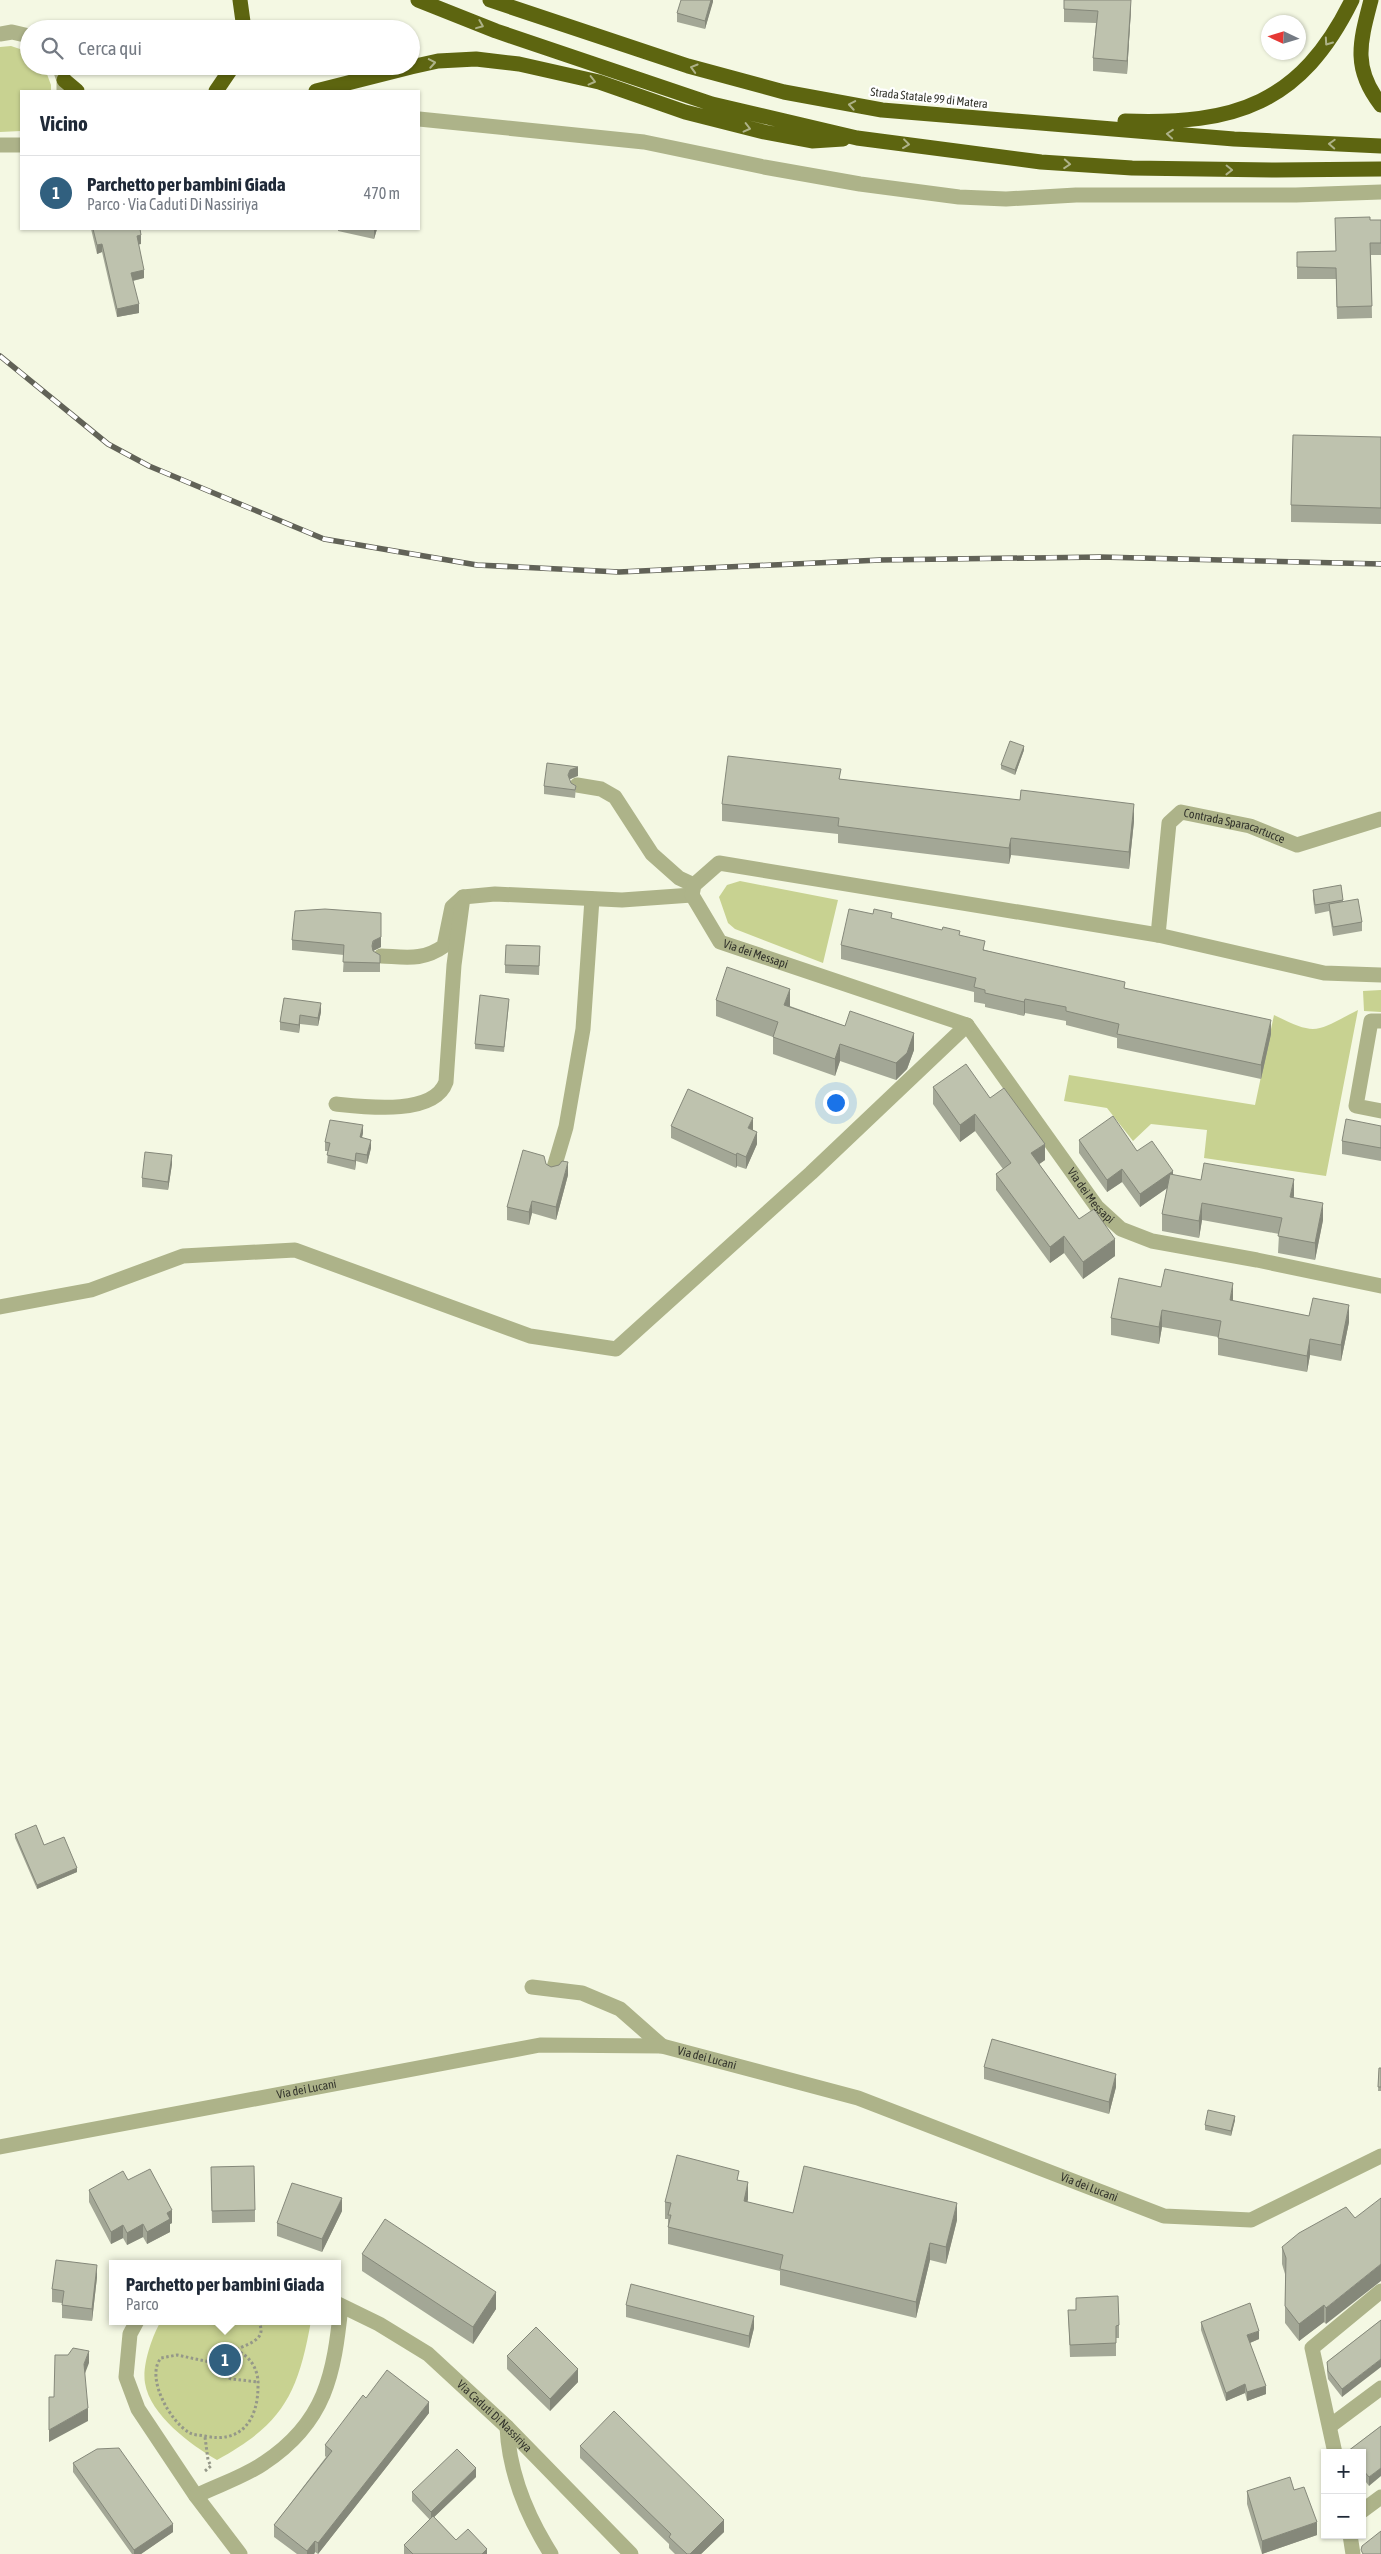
<!DOCTYPE html>
<html lang="it">
<meta charset="utf-8">
<style>
body{margin:0;font-family:"Asap Condensed",sans-serif;background:#f2f2f3;color:#1f2937}
.controls{position:absolute;right:15px;bottom:15px;display:grid;overflow:hidden;border-radius:0px;box-shadow:0 1px 4px #0004}
.controls button{width:45px;height:45px;display:grid;place-items:center;padding:0;border:0;border-bottom:1px solid #e0e1e3;background:#fff;color:#1f2937;font:25px sans-serif}
.compass{position:absolute;left:1261px;top:15px;width:45px;height:45px;border-radius:50%;background:#fff;box-shadow:0 1px 4px #0004;rotate:274deg}
.you{position:absolute;left:835px;top:1102px;width:18px;height:18px;margin:-12px;border:4px solid #fff;border-radius:50%;background:#1a73e8;box-shadow:0 0 0 8px #1a73e833}
.badge{display:grid;place-items:center;width:32px;height:32px;border-radius:50%;background:#31607f;color:#fff;font-size:16px;font-weight:700}
.pin{position:absolute;translate:-50% -50%;border:2px solid #fff;box-shadow:0 1px 5px #0006}
.popup{position:absolute;left:109px;top:2260px;width:232px;height:65px;box-sizing:border-box;display:grid;place-content:center;border-radius:0px;background:#fff;filter:drop-shadow(0 1px 4px #0005);font-size:16px;white-space:nowrap;color:#747a83}
.popup b{font-size:19px;color:#1f2937}
.popup::after{content:'';position:absolute;left:50%;top:100%;margin-left:-10px;border:10px solid transparent;border-top-color:#fff}
.list{margin:0;padding:0;list-style:none}
h2{display:flex;justify-content:space-between;align-items:center;height:65px;margin:0;padding:0 20px;font-size:21px}
h2 small{font-size:16px;font-weight:400;color:#747a83}
.list li{display:grid;grid-template-columns:32px 1fr auto;gap:15px;align-items:center;box-sizing:border-box;height:75px;padding:0 20px;border-top:1px solid #e0e1e3}
.list b{display:block;font-size:19px;white-space:nowrap}
.list p{margin:0;font-size:16px;white-space:nowrap;color:#747a83}
.list em{font-size:16px;font-style:normal;color:#747a83}
.icon{flex:none;width:28px;height:28px;fill:none;stroke:currentColor;stroke-width:2;stroke-linecap:round;stroke-linejoin:round}
.map{position:relative;flex:none;width:1381px;height:2554px;overflow:hidden}
.search{position:absolute;background:#fff;box-shadow:0 1px 4px #0004;left:20px;top:20px;width:400px;height:55px;display:flex;align-items:center;gap:12px;box-sizing:border-box;padding:0 18px;border-radius:28px;color:#747a83;font-size:19px}
.panel{position:absolute;background:#fff;box-shadow:0 1px 4px #0004;left:20px;top:90px;width:400px;height:140px;border-radius:0px}
.map>svg:first-child{display:block}
</style>
<div class="map">
<svg width="1381" height="2554" viewBox="0 0 1381 2554">
<rect width="100%" height="100%" fill="#f4f8e3"/>
<path fill="#c8d291" d="M11 46 29 52V66H44L51 85V91H21V131L0 132V47Z
M740 881 838 900 823 963 735 929 728 923 719 897 727 885Z
M1381 990V1012L1364 1011 1363 991Z
M1358 1010 1326 1176 1204 1158 1207 1130 1151 1124 1133 1141 1107 1108 1064 1101 1069 1075 1255 1105 1274 1015C1318 1037 1316 1031 1358 1010Z
M161 2321H311C298 2394 283 2424 217 2460 191 2445 150 2415 145 2383 142 2366 152 2336 161 2321Z"/>
<g fill="none" stroke-linecap="round" stroke-linejoin="round">
<path stroke="#959889" stroke-width="3" stroke-dasharray="2.5 2.5" stroke-linecap="butt" d="M258 2321C269 2339 248 2344 235 2350 250 2355 259 2370 258 2386 258 2420 241 2444 205 2436 200 2435 193 2435 190 2433 170 2422 145 2377 161 2358L177 2355 210 2362 220 2374 231 2379 259 2382
M205 2471 211 2466 208 2460 205 2437"/>
<g stroke="#adb389" stroke-width="15">
<path d="M0 34 12 32 29 36"/>
<path d="M59 66 64 80V91"/>
<path d="M419 119 644 142 764 167 860 184 959 197 1006 199 1076 195H1296L1381 192"/>
<path d="M0 145H21"/>
<path d="M577 785 601 789 615 797 652 854 679 878 694 885"/>
<path id="s1" d="M1158 935 1169 823 1181 812 1250 826 1297 845 1381 819"/>
<path d="M381 956C406 957 423 961 444 946L452 907 463 897 495 894 622 900 692 895"/>
<path id="s2" d="M1381 975 1324 973 1158 935 719 863 694 885 692 895 720 942 967 1025 1097 1207 1121 1229 1152 1241 1257 1260 1381 1286"/>
<path d="M1381 1021H1371L1356 1106 1381 1111"/>
<path d="M336 1104C365 1107 434 1116 446 1082L454 965 463 897"/>
<path d="M553 1171 566 1127 583 1029 592 899"/>
<path d="M0 1307 91 1290 183 1256 295 1250 530 1336 616 1349 811 1173 967 1025"/>
<path d="M532 1987 582 1993 620 2009 662 2046"/>
<path id="s3" d="M0 2147 540 2045 662 2046 858 2098 1164 2216 1251 2220 1381 2156"/>
<path id="s4" d="M338 2304 379 2324 428 2354 507 2427 631 2554"/>
<path d="M137 2321 130 2334 126 2377 138 2409 196 2496 240 2554"/>
<path d="M1330 2426 1381 2388"/>
<path d="M507 2427C509 2472 527 2516 551 2554"/>
<path d="M1335 2453 1312 2348 1381 2291"/>
<path d="M196 2496C218 2485 244 2477 264 2463 326 2422 334 2374 341 2306"/>
<path d="M1362 2511 1381 2497"/>
<path d="M1350 2535 1353 2554"/>
</g>
<path stroke="#5d6510" stroke-width="15" d="M240 0 244 29
M418 0 496 31 712 104 857 138 1041 162 1132 168 1276 170 1381 169
M490 0 688 66 784 92 882 110 1234 139 1381 146
M1371 0C1360 42 1352 68 1381 105
M64 80 77 91
M216 91 233 66
M316 91 411 67 438 61 476 59 519 64 599 82 685 112 764 132 812 141 843 139
M1125 121C1235 125 1301 104 1352 0"/>
<g stroke="#616257" stroke-width="5.5">
<path id="rail" d="M0 356 108 444 149 466 324 539 477 565 619 572 880 560 1100 557 1381 564"/>
</g>
<use href="#rail" stroke="#fff" stroke-width="4" stroke-dasharray="11" stroke-linecap="butt"/>
</g>
<path fill="#a3a796" d="M713 0 705 29 677 22V13Z
M1064 0 1131 9 1127 74 1093 71V58L1096 23 1064 22Z
M1370 220H1381V255H1371L1372 318 1337 319 1336 279H1297V252L1336 251Z
M91 229H140L141 244H138L144 278 133 281 139 313 117 317 102 252 97 254Z
M338 229H377L374 239 338 231Z
M1381 437V524L1291 522V505Z
M1024 750 1015 775 1001 769V765Z
M578 776 570 779 569 780 571 783 576 786 575 798 544 794V786Z
M841 779 1134 821 1129 869 1011 855 1009 864 838 843V834L722 821V804Z
M1313 890 1343 900V902L1362 922V931L1333 936 1329 911 1315 914 1313 899Z
M892 919 960 936 985 950 1125 988 1271 1034 1261 1079 1117 1048V1038L1066 1025V1021L1025 1013 1024 1016 985 1007V1004L974 1002V992L841 959V945Z
M381 922V947L373 951 380 955V972H343L344 955 292 950V940Z
M540 946 539 975 505 973V965Z
M284 998 321 1012 318 1026 300 1024 299 1033 280 1030V1022Z
M716 1000 790 1006 845 1026 914 1050 907 1069 896 1080 840 1061 835 1076 773 1054V1037L716 1016Z
M509 1003 504 1052 475 1049V1044Z
M933 1087 990 1098 1045 1160 1039 1164 1079 1219 1115 1256 1083 1279 1064 1253 1050 1263 996 1190V1174L1003 1169 975 1131 960 1142 933 1104Z
M671 1126 753 1130 757 1144 746 1169 737 1166 736 1168 671 1138Z
M1381 1126V1161L1342 1154V1141Z
M363 1133 362 1137 371 1148 367 1164 356 1161 355 1170 327 1163 328 1151H325V1142Z
M1079 1140 1137 1151 1173 1175 1293 1197 1323 1220 1315 1260 1278 1253 1279 1234 1202 1220 1199 1238 1162 1231V1214L1167 1188 1140 1207 1122 1182 1107 1192 1079 1153Z
M172 1164 168 1190 142 1187V1178Z
M546 1164 551 1167 568 1175 556 1220 532 1213 529 1225 507 1220V1207Z
M1161 1287 1233 1299V1301L1309 1316 1349 1322 1341 1361 1310 1355 1307 1372 1218 1355V1337L1162 1327 1159 1344 1111 1335V1318Z
M15 1834 44 1845 77 1872 37 1889 15 1838Z
M984 2067 1116 2087 1109 2114 984 2079Z
M1379 2068H1381V2091H1378Z
M1235 2120 1231 2136 1205 2130V2125Z
M211 2179 255 2210V2222L212 2223Z
M128 2180 172 2223 170 2224V2232L147 2244 143 2237 127 2245 123 2238 111 2244 89 2202V2190Z
M739 2180 748 2199 747 2202 793 2213 957 2220 946 2264 930 2260 916 2318 780 2285V2271L668 2244V2219H665V2202Z
M1346 2207 1326 2324 1324 2322 1299 2341 1285 2323V2274L1282 2264V2247Z
M342 2211 322 2252 277 2236V2223Z
M362 2254 496 2309 473 2344 362 2271Z
M97 2277 92 2321 62 2318V2303L52 2302V2289Z
M1076 2298 1119 2325V2338H1116V2356L1070 2357 1068 2310H1076Z
M626 2305 754 2328 749 2348 626 2317Z
M1381 2320 1342 2397 1328 2379 1327 2371V2362Z
M1201 2322 1259 2339 1250 2343 1266 2394 1247 2401 1245 2393 1226 2401 1201 2330Z
M507 2356 578 2382 550 2411 507 2369Z
M366 2398 429 2413 318 2554 315 2552 314 2554H297L274 2537V2525L326 2457 325 2456V2445Z
M1381 2426 1369 2486 1362 2477V2453H1348V2451Z
M580 2446 724 2532 701 2554H675L669 2548V2544L580 2458Z
M73 2463 173 2532 141 2554H132L73 2472Z
M476 2477 434 2517 456 2540 487 2554H404V2545L430 2520 412 2501V2492Z
M1294 2490 1317 2535 1262 2554 1247 2504V2491Z"/>
<path fill="#85887a" d="M711 0H713V2L705 29V21Z
M1131 0V9L1127 74V61Z
M375 229H377L374 239V230Z
M141 235V244L137 245V236Z
M102 244V252L97 254V245Z
M144 270V278L131 281V273Z
M139 304V313L117 317V309Z
M1024 746V750L1015 775V770Z
M578 767V776L570 779 568 784V775L570 770Z
M1134 804V821L1129 869V852Z
M1011 838V855L1009 864V848Z
M381 922V947L373 951 372 956V946Z
M790 989V1006L784 1021V1005Z
M1025 999V1013L1024 1016V1002Z
M321 1003V1012L318 1026V1018Z
M300 1015V1024L299 1033V1025Z
M1271 1020V1034L1261 1079V1065Z
M914 1033V1050L907 1069 896 1080V1063Z
M840 1044V1061L835 1076V1059Z
M975 1114V1131L960 1142V1125Z
M753 1118V1131L748 1128Z
M363 1125V1133L360 1145V1137Z
M757 1132V1144L746 1169V1157Z
M371 1140V1148L367 1164V1155Z
M1045 1144V1160L1031 1170V1153Z
M356 1153V1161L355 1170V1161Z
M737 1153V1166L736 1168V1155Z
M172 1155V1164L168 1190V1182Z
M568 1162V1175L556 1220V1207Z
M1122 1169V1182L1107 1192V1180Z
M1173 1171V1184L1140 1207V1194Z
M1294 1179V1196L1290 1213V1197Z
M532 1201V1213L529 1225V1212Z
M1202 1203V1220L1199 1238V1221Z
M1323 1203V1220L1315 1260V1243Z
M1064 1236V1253L1050 1263V1247Z
M1115 1239V1256L1083 1279V1262Z
M1233 1283V1299L1230 1317V1300Z
M1349 1305V1322L1341 1361V1345Z
M1162 1310V1327L1159 1344V1327Z
M1310 1339V1355L1307 1372V1356Z
M77 1868V1872L37 1889V1885Z
M1116 2074V2087L1109 2114V2102Z
M1235 2116V2120L1231 2136V2131Z
M748 2182V2199L744 2218V2201Z
M342 2198V2211L322 2252V2239Z
M957 2203V2220L946 2264V2247Z
M172 2210V2223L170 2224V2232L147 2244V2232L167 2213Z
M143 2224V2237L127 2245V2233Z
M123 2225V2238L111 2244V2232Z
M930 2243V2260L916 2318V2302Z
M1381 2264V2281L1326 2324V2308Z
M97 2265V2277L92 2321V2309Z
M496 2292V2309L473 2344V2327Z
M1324 2305V2322L1299 2341V2324Z
M754 2316V2328L749 2348V2336Z
M1259 2331V2339L1247 2344V2335Z
M89 2351V2363L84 2376V2364Z
M1381 2359V2367L1342 2397V2389Z
M578 2369V2382L550 2411V2399Z
M1245 2384V2393L1226 2401V2393Z
M1266 2386V2394L1247 2401V2392Z
M429 2402V2413L318 2554V2543Z
M88 2408V2421L49 2442V2430Z
M476 2468V2477L431 2520V2512Z
M1381 2468V2476L1369 2486V2477Z
M724 2520V2532L701 2554H690Z
M1317 2522V2535L1262 2554V2541Z
M173 2524V2532L141 2554H134V2550Z
M315 2541V2552L314 2554H307V2551Z
M487 2549V2554H482Z"/>
<path fill="#bec2ae" stroke="#85887a" d="M681 0H711L705 21 677 13Z
M1064 0H1131L1127 61 1093 58 1098 11 1064 9Z
M1370 217V220H1381V243H1370L1372 306 1337 307 1336 268 1297 267V252L1336 251 1335 218Z
M93 229H140L141 235 137 236 144 270 131 273 139 304 117 309 102 244 97 245Z
M1293 435 1381 437V508L1291 505Z
M1010 741 1024 746 1015 770 1001 765Z
M728 756 841 769 839 779 1020 800 1021 790 1134 804 1129 852 1011 838 1009 848 838 826 839 818 722 804Z
M547 763 578 767 570 770 568 775 571 783 576 786 575 790 544 786Z
M1341 885 1343 900 1315 905 1313 890Z
M1358 899 1362 922 1333 927 1329 904Z
M325 909 381 913V937L373 941 372 946 373 951 380 955V963L343 962 344 945 292 940 295 911Z
M849 909 873 914 874 909 892 913 891 918 942 930 943 927 960 931 959 935 985 941 983 950 1125 982 1124 988 1271 1020 1261 1065 1117 1034 1119 1024 1066 1011V1007L1025 999 1024 1002 985 993V990L974 987 976 978 841 945Z
M506 945 540 946 539 966 505 965Z
M727 967 790 989 784 1005 845 1026 850 1011 914 1033 907 1053 896 1063 840 1044 835 1059 773 1037 778 1022 716 1000Z
M480 995 509 999 504 1047 475 1044Z
M284 998 321 1003 318 1018 300 1015 299 1025 280 1022Z
M966 1064 990 1098 1004 1088 1045 1144 1031 1153 1079 1219 1094 1209 1115 1239 1083 1262 1064 1236 1050 1247 996 1174 1011 1163 975 1114 960 1125 933 1087Z
M688 1089 753 1118 748 1128 757 1132 746 1157 737 1153 736 1155 671 1126Z
M1113 1116 1137 1151 1152 1141 1173 1171 1140 1194 1122 1169 1107 1180 1079 1140Z
M1346 1119 1381 1126V1148L1342 1141Z
M330 1120 363 1125 360 1137 371 1140 367 1155 356 1153 355 1161 327 1155 330 1143 325 1142Z
M523 1150 544 1156 546 1164 551 1167 559 1165 562 1161 568 1162 556 1207 532 1201 529 1212 507 1207Z
M145 1152 172 1155 168 1182 142 1178Z
M1204 1163 1294 1179 1290 1197 1323 1203 1315 1243 1278 1236 1282 1218 1202 1203 1199 1221 1162 1214 1170 1174 1201 1180Z
M1165 1269 1233 1283 1230 1300 1309 1316 1313 1298 1349 1305 1341 1345 1310 1339 1307 1356 1218 1338 1221 1321 1162 1310 1159 1327 1111 1318 1119 1278 1161 1287Z
M36 1825 44 1845 64 1837 77 1868 37 1885 15 1834Z
M992 2039 1116 2074 1109 2102 984 2067Z
M1379 2068H1381V2087H1378Z
M1208 2110 1235 2116 1231 2131 1205 2125Z
M677 2155 739 2171 737 2180 748 2182 744 2201 793 2213 804 2166 957 2203 946 2247 930 2243 916 2302 780 2269 783 2255 668 2227 671 2215H668L671 2203 665 2202Z
M254 2166 255 2210 212 2211 211 2167Z
M150 2169 172 2210 167 2213 170 2219 147 2232 143 2224 127 2233 123 2225 111 2232 89 2190 123 2171 128 2180Z
M292 2183 342 2198 322 2239 277 2223Z
M1381 2198V2264L1326 2308 1324 2305 1299 2324 1285 2306 1286 2258 1282 2247 1299 2233 1346 2207 1355 2218Z
M385 2219 496 2292 473 2327 362 2254Z
M56 2260 97 2265 92 2309 62 2305 64 2291 52 2289Z
M631 2284 754 2316 749 2336 626 2305Z
M1118 2296 1119 2325 1116 2326V2343L1070 2345 1068 2310H1076V2298Z
M1250 2303 1259 2331 1247 2335 1266 2386 1247 2392 1245 2384 1226 2393 1201 2322Z
M1381 2320V2359L1342 2389 1328 2371 1327 2362Z
M536 2327 578 2369 550 2399 507 2356Z
M73 2348 89 2351 84 2364 88 2408 49 2430V2397H54L55 2355H68Z
M387 2370 429 2402 318 2543 315 2541 307 2551 274 2525 332 2451 325 2445 363 2395 366 2398Z
M614 2411 724 2520 690 2554H687L669 2537 671 2534 580 2446Z
M1381 2426V2468L1369 2477 1362 2469V2453H1350L1348 2451Z
M119 2448 173 2524 134 2550 73 2463 97 2449Z
M457 2449 476 2468 431 2512 412 2492Z
M1290 2477 1294 2490 1304 2487 1317 2522 1262 2541 1247 2491Z
M433 2516 456 2540 468 2529 487 2549 482 2554H413L404 2545Z
M1381 2531V2554H1363L1361 2550 1362 2546Z"/>
<defs><path id="oneway-chevron" d="M-2-3.5L2.5 0L-2 3.5" fill="none" stroke-width="1.6" stroke-linecap="round" stroke-linejoin="round" transform="scale(1.25)"/></defs>
<g stroke="#aeb288">
<use href="#oneway-chevron" transform="translate(480 25) rotate(22)"/>
<use href="#oneway-chevron" transform="translate(1328 42) rotate(125)"/>
<use href="#oneway-chevron" transform="translate(432 63) rotate(-10)"/>
<use href="#oneway-chevron" transform="translate(694 68) rotate(-164)"/>
<use href="#oneway-chevron" transform="translate(592 81) rotate(14)"/>
<use href="#oneway-chevron" transform="translate(852 105) rotate(-170)"/>
<use href="#oneway-chevron" transform="translate(747 128) rotate(14)"/>
<use href="#oneway-chevron" transform="translate(1170 134) rotate(-175)"/>
<use href="#oneway-chevron" transform="translate(906 144) rotate(7)"/>
<use href="#oneway-chevron" transform="translate(1332 144) rotate(-177)"/>
<use href="#oneway-chevron" transform="translate(1067 164) rotate(4)"/>
<use href="#oneway-chevron" transform="translate(1229 170) rotate(1)"/>
</g>
<g text-anchor="middle" dominant-baseline="central" stroke-width="4.5" stroke-linejoin="round" paint-order="stroke">
<g font-size="12" fill="#33342c" stroke="#fff">
<text transform="translate(929 98) rotate(6)">Strada Statale 99 di Matera</text>
<text stroke="none"><textPath href="#s1" startOffset="184">Contrada Sparacartucce</textPath></text>
<text stroke="none"><textPath href="#s2" startOffset="808">Via dei Messapi</textPath></text>
<text stroke="none"><textPath href="#s2" startOffset="1242">Via dei Messapi</textPath></text>
<text stroke="none"><textPath href="#s3" startOffset="718">Via dei Lucani</textPath></text>
<text stroke="none"><textPath href="#s3" startOffset="312">Via dei Lucani</textPath></text>
<text stroke="none"><textPath href="#s3" startOffset="1122">Via dei Lucani</textPath></text>
<text stroke="none"><textPath href="#s4" startOffset="194">Via Caduti Di Nassiriya</textPath></text>
</g>
</g>
</svg>
<div class="controls">
<button>+</button>
<button>−</button>
</div>
<svg class="compass" viewBox="-18 -18 36 36"><path d="M0-13l5 13h-10z" fill="#e53935"/><path d="M0 13l5-13h-10z" fill="#747a83"/></svg>
<div class="you"></div>
<div class="pin badge" style="left:225px;top:2360px">1</div>
<div class="popup"><b>Parchetto per bambini Giada</b>Parco</div>
<div class="search"><svg class="icon" aria-label="search" viewBox="0 0 24 24"><circle cx="10" cy="10" r="6"/><path d="M15 15l6 6"/></svg>Cerca qui</div>
<section class="panel">
<h2>Vicino<small></small></h2>
<ul class="list">
<li><span class="badge">1</span><div><b>Parchetto per bambini Giada</b><p>Parco · Via Caduti Di Nassiriya</p></div><em>470 m</em></li>
</ul>
</section>
</div>
